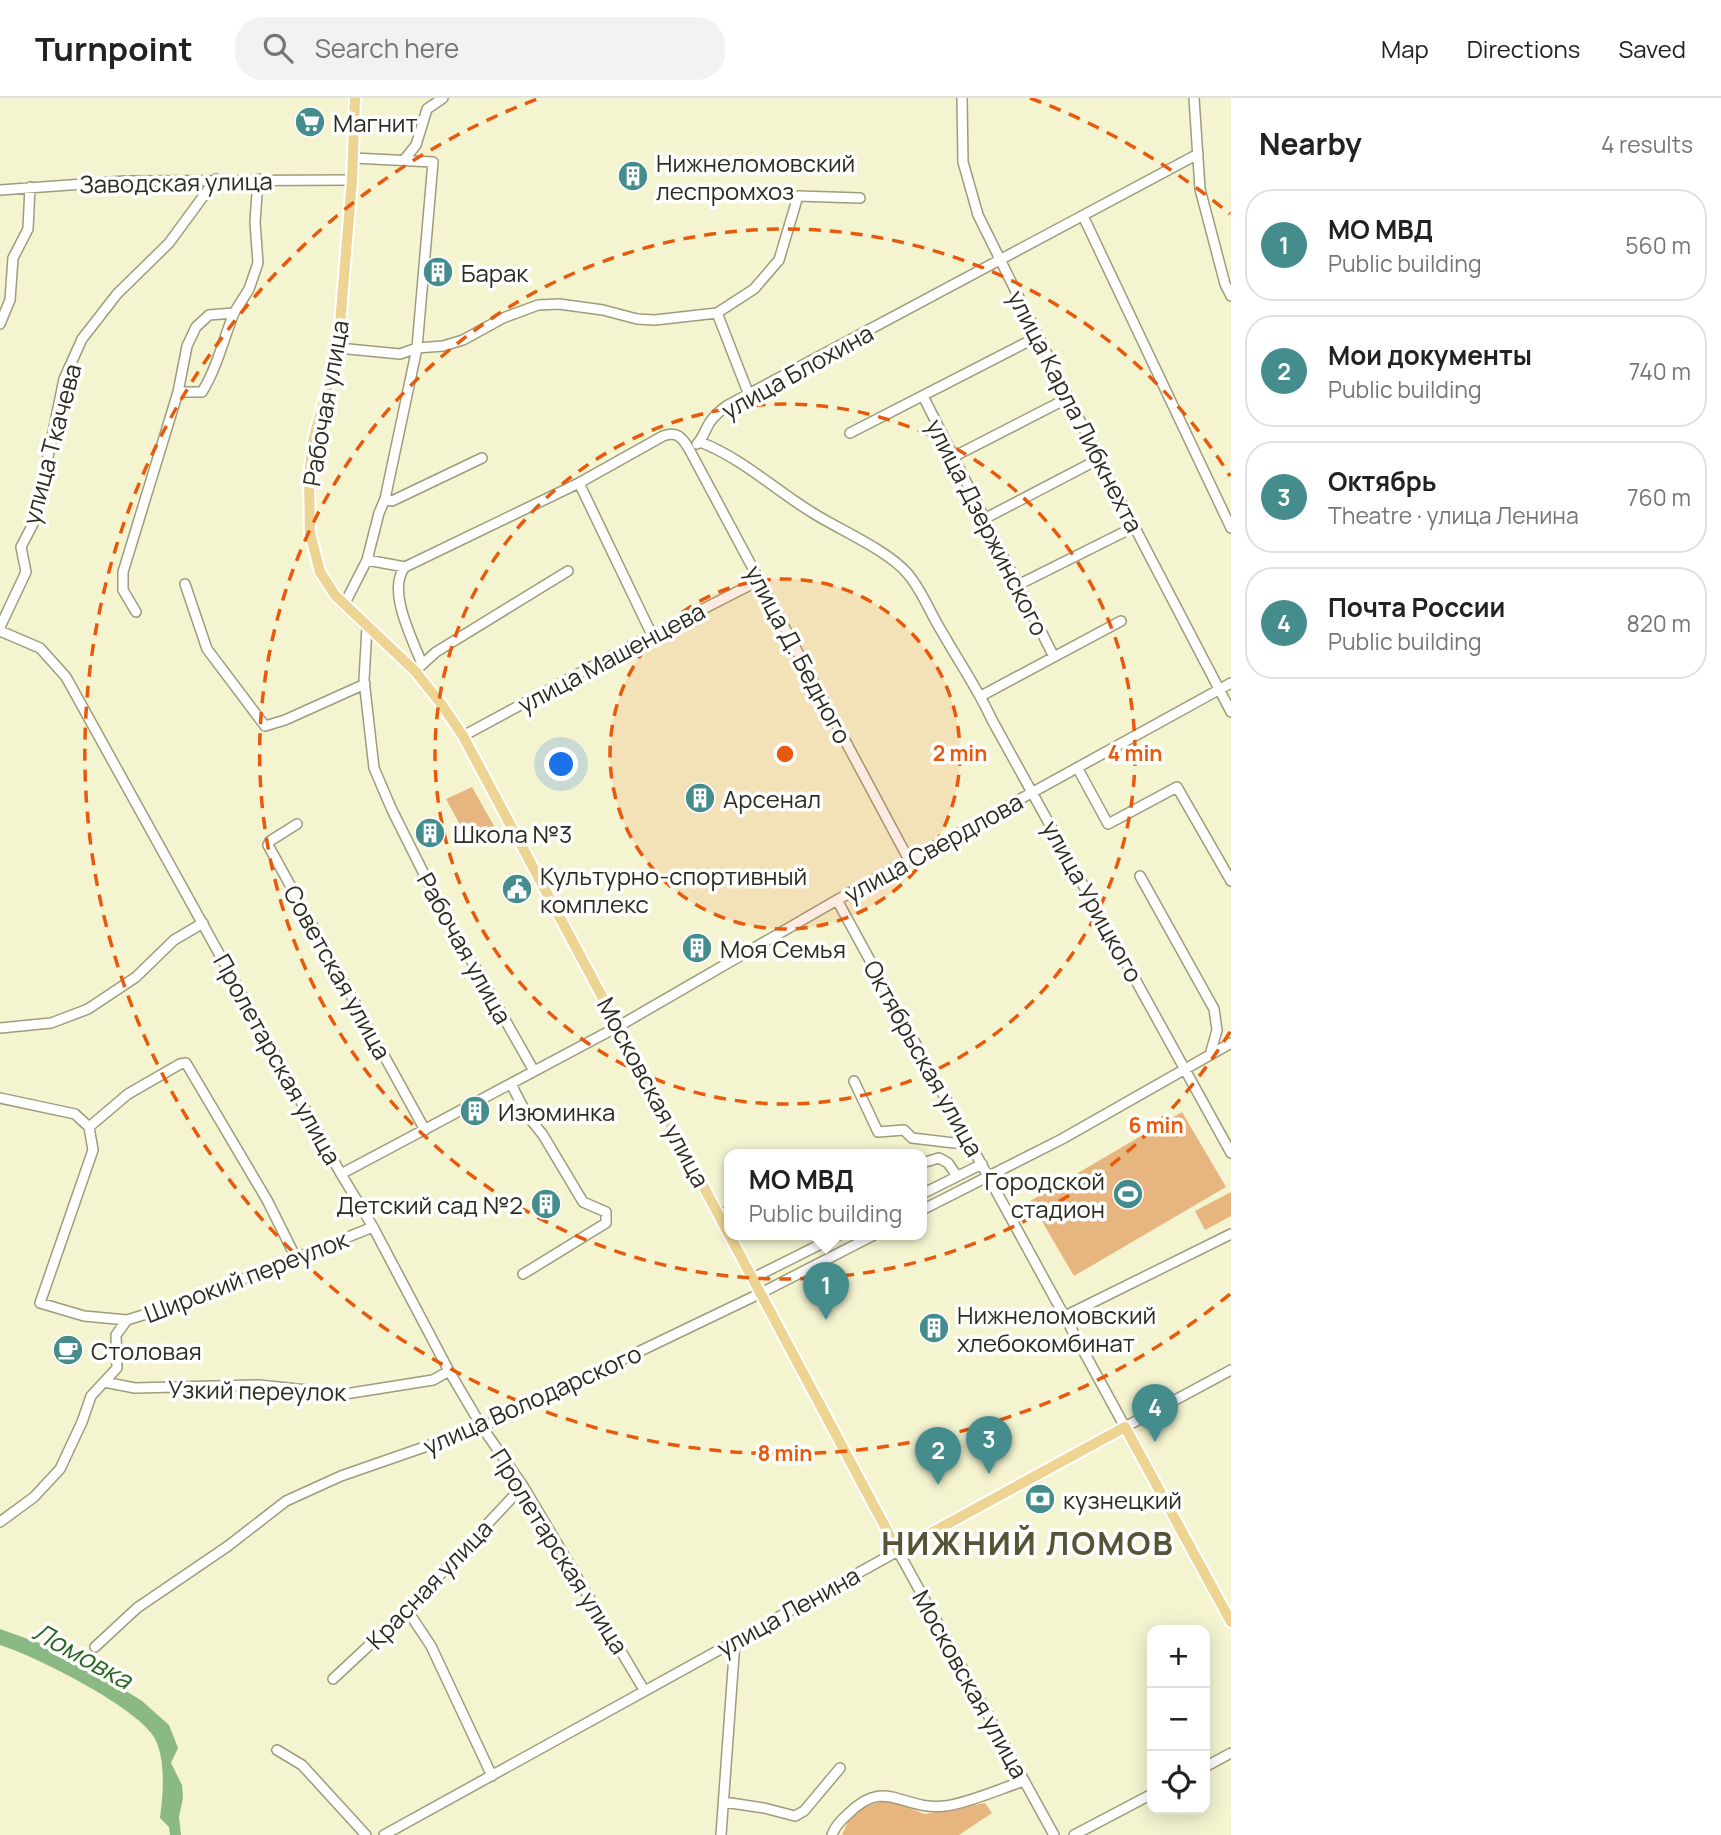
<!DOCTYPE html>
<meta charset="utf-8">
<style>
body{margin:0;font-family:Manrope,sans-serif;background:#f2f2f2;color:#222}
.controls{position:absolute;right:21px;bottom:21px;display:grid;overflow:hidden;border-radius:14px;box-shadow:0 4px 18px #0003}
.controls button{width:63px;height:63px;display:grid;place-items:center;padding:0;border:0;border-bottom:2px solid #e0e0e0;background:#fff;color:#222;font:35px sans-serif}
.you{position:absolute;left:562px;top:667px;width:24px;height:24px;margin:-18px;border:5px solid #fff;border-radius:50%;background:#1a73e8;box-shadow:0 0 0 10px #1a73e833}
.badge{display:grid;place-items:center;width:46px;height:46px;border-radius:50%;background:#458d8d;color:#fff;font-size:23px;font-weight:700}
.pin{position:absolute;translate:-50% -58px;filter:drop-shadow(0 2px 4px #0008)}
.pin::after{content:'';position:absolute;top:37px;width:24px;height:21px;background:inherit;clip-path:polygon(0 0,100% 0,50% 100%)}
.popup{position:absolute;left:724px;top:1051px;width:203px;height:91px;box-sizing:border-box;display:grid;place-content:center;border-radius:14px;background:#fff;filter:drop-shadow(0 2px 5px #0005);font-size:23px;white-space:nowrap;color:#767676}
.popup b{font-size:26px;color:#222}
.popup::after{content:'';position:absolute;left:50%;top:100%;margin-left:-14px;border:14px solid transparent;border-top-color:#fff}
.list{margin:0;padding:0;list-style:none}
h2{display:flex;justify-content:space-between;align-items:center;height:91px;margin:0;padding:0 28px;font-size:30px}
h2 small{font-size:23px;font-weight:400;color:#767676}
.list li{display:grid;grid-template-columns:46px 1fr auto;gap:21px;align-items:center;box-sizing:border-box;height:112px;margin:0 14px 14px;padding:0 14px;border:2px solid #e0e0e0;border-radius:28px}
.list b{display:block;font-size:26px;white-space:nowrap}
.list p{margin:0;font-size:23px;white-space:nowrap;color:#767676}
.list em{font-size:23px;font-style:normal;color:#767676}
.icon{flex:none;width:38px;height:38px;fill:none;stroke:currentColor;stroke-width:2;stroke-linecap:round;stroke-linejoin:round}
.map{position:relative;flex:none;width:1231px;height:1737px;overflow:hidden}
header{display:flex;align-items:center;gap:42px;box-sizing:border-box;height:98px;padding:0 35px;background:#fff;border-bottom:2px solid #e0e0e0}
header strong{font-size:33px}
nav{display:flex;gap:38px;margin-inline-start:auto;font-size:24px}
.search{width:490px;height:63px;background:#f2f2f2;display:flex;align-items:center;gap:18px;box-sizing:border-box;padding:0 24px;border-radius:28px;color:#767676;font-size:26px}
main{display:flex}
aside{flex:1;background:#fff}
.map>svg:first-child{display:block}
</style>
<header>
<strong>Turnpoint</strong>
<div class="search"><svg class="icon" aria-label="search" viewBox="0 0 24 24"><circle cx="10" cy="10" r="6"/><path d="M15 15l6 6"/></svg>Search here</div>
<nav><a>Map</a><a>Directions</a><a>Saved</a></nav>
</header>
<main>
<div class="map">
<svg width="1231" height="1737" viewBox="0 0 1231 1737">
<rect width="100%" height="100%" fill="#f5f4d1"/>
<path fill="#e7b680" d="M472 689 498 735 472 749 446 701Z
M1182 1014 1226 1089 1074 1178 1030 1103Z
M1231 1094V1118L1205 1132 1195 1113Z
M887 1702 925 1716 985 1705 992 1715 959 1737H842L853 1712Z"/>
<path fill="#8bb983" d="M0 1531 45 1547 52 1556 70 1564 85 1567 142 1603 169 1627 178 1650 171 1665 182 1687 183 1700 179 1719 181 1737H170L169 1729 160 1720C163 1697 167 1657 152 1636 130 1606 37 1559 0 1547Z"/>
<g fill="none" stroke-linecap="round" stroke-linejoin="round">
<g stroke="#9e9c7c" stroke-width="12">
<path id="minor" d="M962 0 963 64 978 117 1099 361 1231 614
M1194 0 1200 91 1225 186 1231 198
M404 62 416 47 427 11 443 0
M0 92 125 83 352 82
M1083 118 1231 430
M717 215 754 191 779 162 798 98 860 100
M0 226 10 202 13 160 28 131 30 89
M338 250 400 256 417 250 443 248 463 242 503 220 538 207 559 206 603 212 637 221 655 222 717 215 749 297
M178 294H202C217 270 223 242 234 215
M923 298 1054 559
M850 335 1037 239
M700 344C742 360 775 392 813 415 840 432 887 452 907 475 922 492 930 515 942 534 959 564 978 591 992 622L1231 1055
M697 346C703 340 705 332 710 324 715 317 721 312 728 307L1198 56
M953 359 1068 300
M579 385 652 537
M385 401 392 403 482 360
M984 421 1099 361
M367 462 405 469 579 385 663 338C677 333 682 339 689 351L909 762
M405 469C386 492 413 542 422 566
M185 486 207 551 265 628 285 622 365 586
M1018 487 1134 429
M344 507 367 462 379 415 385 401 417 250 433 64 353 60
M136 514 123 492V474L178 294 187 248 196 229 209 217 234 215 249 191 258 165 255 124 258 81
M0 529 26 474 21 449 35 422 64 281 82 241 117 196 169 145 216 81
M367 529 364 582 374 670 392 712 437 802 534 973
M0 533 40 550 66 579 341 1076 373 1129 449 1273 482 1329 523 1388 644 1592
M415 573 436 554 568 473
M981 598 1121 523
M463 638 613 557 760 482
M1078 671 1108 726 1177 689 1231 783
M297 726 270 743 268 747 425 1032
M1140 778 1214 911 1217 932 1210 957
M837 802 1125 1329 1231 1272
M0 930 51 925 88 911 136 879 174 842 203 825
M854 983 878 1034 904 1032 912 1040 954 1045 967 1040
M511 986 527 1017 543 1037 583 1104 606 1114V1125L523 1176
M0 1000 75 1016 89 1029 93 1052 40 1205 84 1218 127 1222
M89 1029 128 996 180 966 186 965 267 1102 296 1160
M922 1065 939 1060 948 1065 957 1078
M341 1076 619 928 837 802 1231 585
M922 1096 982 1066
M922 1112 1062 1041 1231 945
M720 1117 730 1112
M753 1180 841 1136
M1065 1218 1231 1136
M104 1284 135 1290 259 1287 345 1296 433 1282 449 1273
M0 1424 34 1399 60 1371 82 1324 91 1298 117 1270 116 1237 127 1222 185 1204 373 1129
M407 1512 431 1548 492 1678
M95 1549 137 1510 228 1448 286 1403 341 1378 482 1329 761 1195 876 1136
M333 1581 407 1512 523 1388
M277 1652 302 1667 366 1737
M1205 1669 1231 1655
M724 1704 764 1710 795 1718 804 1713 840 1670
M384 1737 898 1453 1054 1737
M721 1737 735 1543
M832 1737C835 1728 841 1722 848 1716 886 1678 902 1713 945 1708 966 1706 1002 1690 1024 1683
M1074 1737 1152 1696"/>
</g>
<g stroke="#fff" stroke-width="14">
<path id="major" d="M355 0 352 82 338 250 313 343 309 379 310 435 320 474 335 497 415 573 442 607 463 638 898 1453 1125 1329 1231 1524"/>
</g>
<use href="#minor" stroke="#fff" stroke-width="9"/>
<use href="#major" stroke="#eed492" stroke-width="10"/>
</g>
<circle cx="785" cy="656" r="175" fill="#e8590c" fill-opacity=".12"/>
<g fill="none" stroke="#e8590c" stroke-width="3.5" stroke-dasharray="12 9">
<circle cx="785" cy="656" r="175"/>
<circle cx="785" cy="656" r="350"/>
<path d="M1230 934A525 525 0 1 1 1230 378"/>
<path d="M1230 1196A700 700 0 1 1 540 0M1030 0A700 700 0 0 1 1230 116"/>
</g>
<defs>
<g id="supermarket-disc" transform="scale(1.575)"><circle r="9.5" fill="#458d8d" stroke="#fff"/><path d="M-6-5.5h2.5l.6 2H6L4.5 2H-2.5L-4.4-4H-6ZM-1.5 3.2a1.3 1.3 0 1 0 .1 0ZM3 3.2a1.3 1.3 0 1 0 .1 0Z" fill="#fff"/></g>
<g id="building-disc" transform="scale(1.575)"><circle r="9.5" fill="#458d8d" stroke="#fff"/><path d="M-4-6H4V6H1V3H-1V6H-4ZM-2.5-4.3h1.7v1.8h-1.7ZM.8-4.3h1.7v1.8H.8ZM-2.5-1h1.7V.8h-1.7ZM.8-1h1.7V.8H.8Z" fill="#fff"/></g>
<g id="civic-disc" transform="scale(1.575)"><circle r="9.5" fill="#458d8d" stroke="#fff"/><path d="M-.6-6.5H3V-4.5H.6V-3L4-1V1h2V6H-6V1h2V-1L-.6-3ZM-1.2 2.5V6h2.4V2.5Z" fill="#fff"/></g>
<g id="stadium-disc" transform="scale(1.575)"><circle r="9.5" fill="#458d8d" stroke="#fff"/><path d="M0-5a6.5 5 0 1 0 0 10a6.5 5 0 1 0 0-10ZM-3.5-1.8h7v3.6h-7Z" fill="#fff"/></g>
<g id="cafe-disc" transform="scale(1.575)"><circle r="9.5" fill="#458d8d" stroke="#fff"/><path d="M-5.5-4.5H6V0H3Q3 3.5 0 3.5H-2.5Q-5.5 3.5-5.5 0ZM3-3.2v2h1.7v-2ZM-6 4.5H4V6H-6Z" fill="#fff"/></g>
<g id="bank-disc" transform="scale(1.575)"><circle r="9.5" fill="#458d8d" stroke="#fff"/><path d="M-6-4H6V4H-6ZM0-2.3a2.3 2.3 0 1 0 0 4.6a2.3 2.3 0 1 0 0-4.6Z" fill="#fff"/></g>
</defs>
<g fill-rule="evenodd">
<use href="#supermarket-disc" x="310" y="24"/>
<use href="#building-disc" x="633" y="78"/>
<use href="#building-disc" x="438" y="174"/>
<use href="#building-disc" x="700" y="700"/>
<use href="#building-disc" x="430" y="735"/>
<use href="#civic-disc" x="517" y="791"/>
<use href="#building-disc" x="697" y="850"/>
<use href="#building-disc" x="475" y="1013"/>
<use href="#stadium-disc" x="1128" y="1096"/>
<use href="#building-disc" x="546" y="1106"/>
<use href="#building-disc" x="934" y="1230"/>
<use href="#cafe-disc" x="68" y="1252"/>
<use href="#bank-disc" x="1040" y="1401"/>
</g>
<g text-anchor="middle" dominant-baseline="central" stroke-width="7" stroke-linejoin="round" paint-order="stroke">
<g font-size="24" fill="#2d2c1f" stroke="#fff" text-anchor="start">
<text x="333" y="24">Магнит</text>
<text x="656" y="64">Нижнеломовский<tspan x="656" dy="28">леспромхоз</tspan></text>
<text x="461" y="174">Барак</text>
<text x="723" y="700">Арсенал</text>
<text x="453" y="735">Школа №3</text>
<text x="540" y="777">Культурно-спортивный<tspan x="540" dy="28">комплекс</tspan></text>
<text x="720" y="850">Моя Семья</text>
<text x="498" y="1013">Изюминка</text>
<text x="1105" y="1082" text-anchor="end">Городской<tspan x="1105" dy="28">стадион</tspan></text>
<text x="523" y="1106" text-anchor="end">Детский сад №2</text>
<text x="957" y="1216">Нижнеломовский<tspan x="957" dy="28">хлебокомбинат</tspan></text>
<text x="91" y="1252">Столовая</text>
<text x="1063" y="1401">кузнецкий</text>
</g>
<g font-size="24" fill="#2d2c1f" stroke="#fff">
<text transform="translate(176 84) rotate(-1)">Заводская улица</text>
<text transform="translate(797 273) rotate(-29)">улица Блохина</text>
<text transform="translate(325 305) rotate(-80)">Рабочая улица</text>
<text transform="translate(1076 313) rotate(63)">улица Карла Либкнехта</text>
<text transform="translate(51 346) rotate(-75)">улица Ткачева</text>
<text transform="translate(988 429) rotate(63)">улица Дзержинского</text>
<text transform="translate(799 556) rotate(62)">улица Д. Бедного</text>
<text transform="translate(611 559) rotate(-28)">улица Машенцева</text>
<text transform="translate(933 749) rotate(-29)">улица Свердлова</text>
<text transform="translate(1093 803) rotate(61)">улица Урицкого</text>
<text transform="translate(465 850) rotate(61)">Рабочая улица</text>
<text transform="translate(338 874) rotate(61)">Советская улица</text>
<text transform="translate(924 960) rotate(61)">Октябрьская улица</text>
<text transform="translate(278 961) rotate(61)">Пролетарская улица</text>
<text transform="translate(654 994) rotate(62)">Московская улица</text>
<text transform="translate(246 1178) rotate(-21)">Широкий переулок</text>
<text transform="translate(257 1292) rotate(1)">Узкий переулок</text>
<text transform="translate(532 1301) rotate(-24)">улица Володарского</text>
<text transform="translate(560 1453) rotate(58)">Пролетарская улица</text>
<text transform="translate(429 1486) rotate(-46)">Красная улица</text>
<text transform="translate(788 1513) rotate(-29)">улица Ленина</text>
<text transform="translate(971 1586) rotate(61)">Московская улица</text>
</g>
<g font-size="26" font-style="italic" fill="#29661f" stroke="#fff">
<text transform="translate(83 1557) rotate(29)">Ломовка</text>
</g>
<g font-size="32" font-weight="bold" letter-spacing="2" fill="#555436" stroke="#fff">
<text x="1028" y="1445">НИЖНИЙ ЛОМОВ</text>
</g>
</g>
<circle cx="785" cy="656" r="10" fill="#e8590c" stroke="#fff" stroke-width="3.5"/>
<g font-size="21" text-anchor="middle" font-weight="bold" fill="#e8590c" stroke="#fff" stroke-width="7" stroke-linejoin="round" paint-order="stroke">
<text x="960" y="663">2 min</text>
<text x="1135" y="663">4 min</text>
<text x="1156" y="1035">6 min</text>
<text x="785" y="1363">8 min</text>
</g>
</svg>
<div class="controls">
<button>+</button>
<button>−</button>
<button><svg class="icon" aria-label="locate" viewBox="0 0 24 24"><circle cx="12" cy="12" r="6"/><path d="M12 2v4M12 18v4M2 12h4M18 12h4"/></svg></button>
</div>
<div class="you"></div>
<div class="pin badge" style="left:826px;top:1222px">1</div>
<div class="popup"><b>МО МВД</b>Public building</div>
<div class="pin badge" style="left:938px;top:1387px">2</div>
<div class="pin badge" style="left:989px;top:1376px">3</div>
<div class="pin badge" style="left:1155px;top:1344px">4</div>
</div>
<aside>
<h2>Nearby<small>4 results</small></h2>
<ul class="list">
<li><span class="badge">1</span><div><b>МО МВД</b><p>Public building</p></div><em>560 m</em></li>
<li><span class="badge">2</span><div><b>Мои документы</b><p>Public building</p></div><em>740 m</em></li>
<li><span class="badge">3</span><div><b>Октябрь</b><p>Theatre · улица Ленина</p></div><em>760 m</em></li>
<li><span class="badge">4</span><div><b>Почта России</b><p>Public building</p></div><em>820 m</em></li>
</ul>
</aside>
</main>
